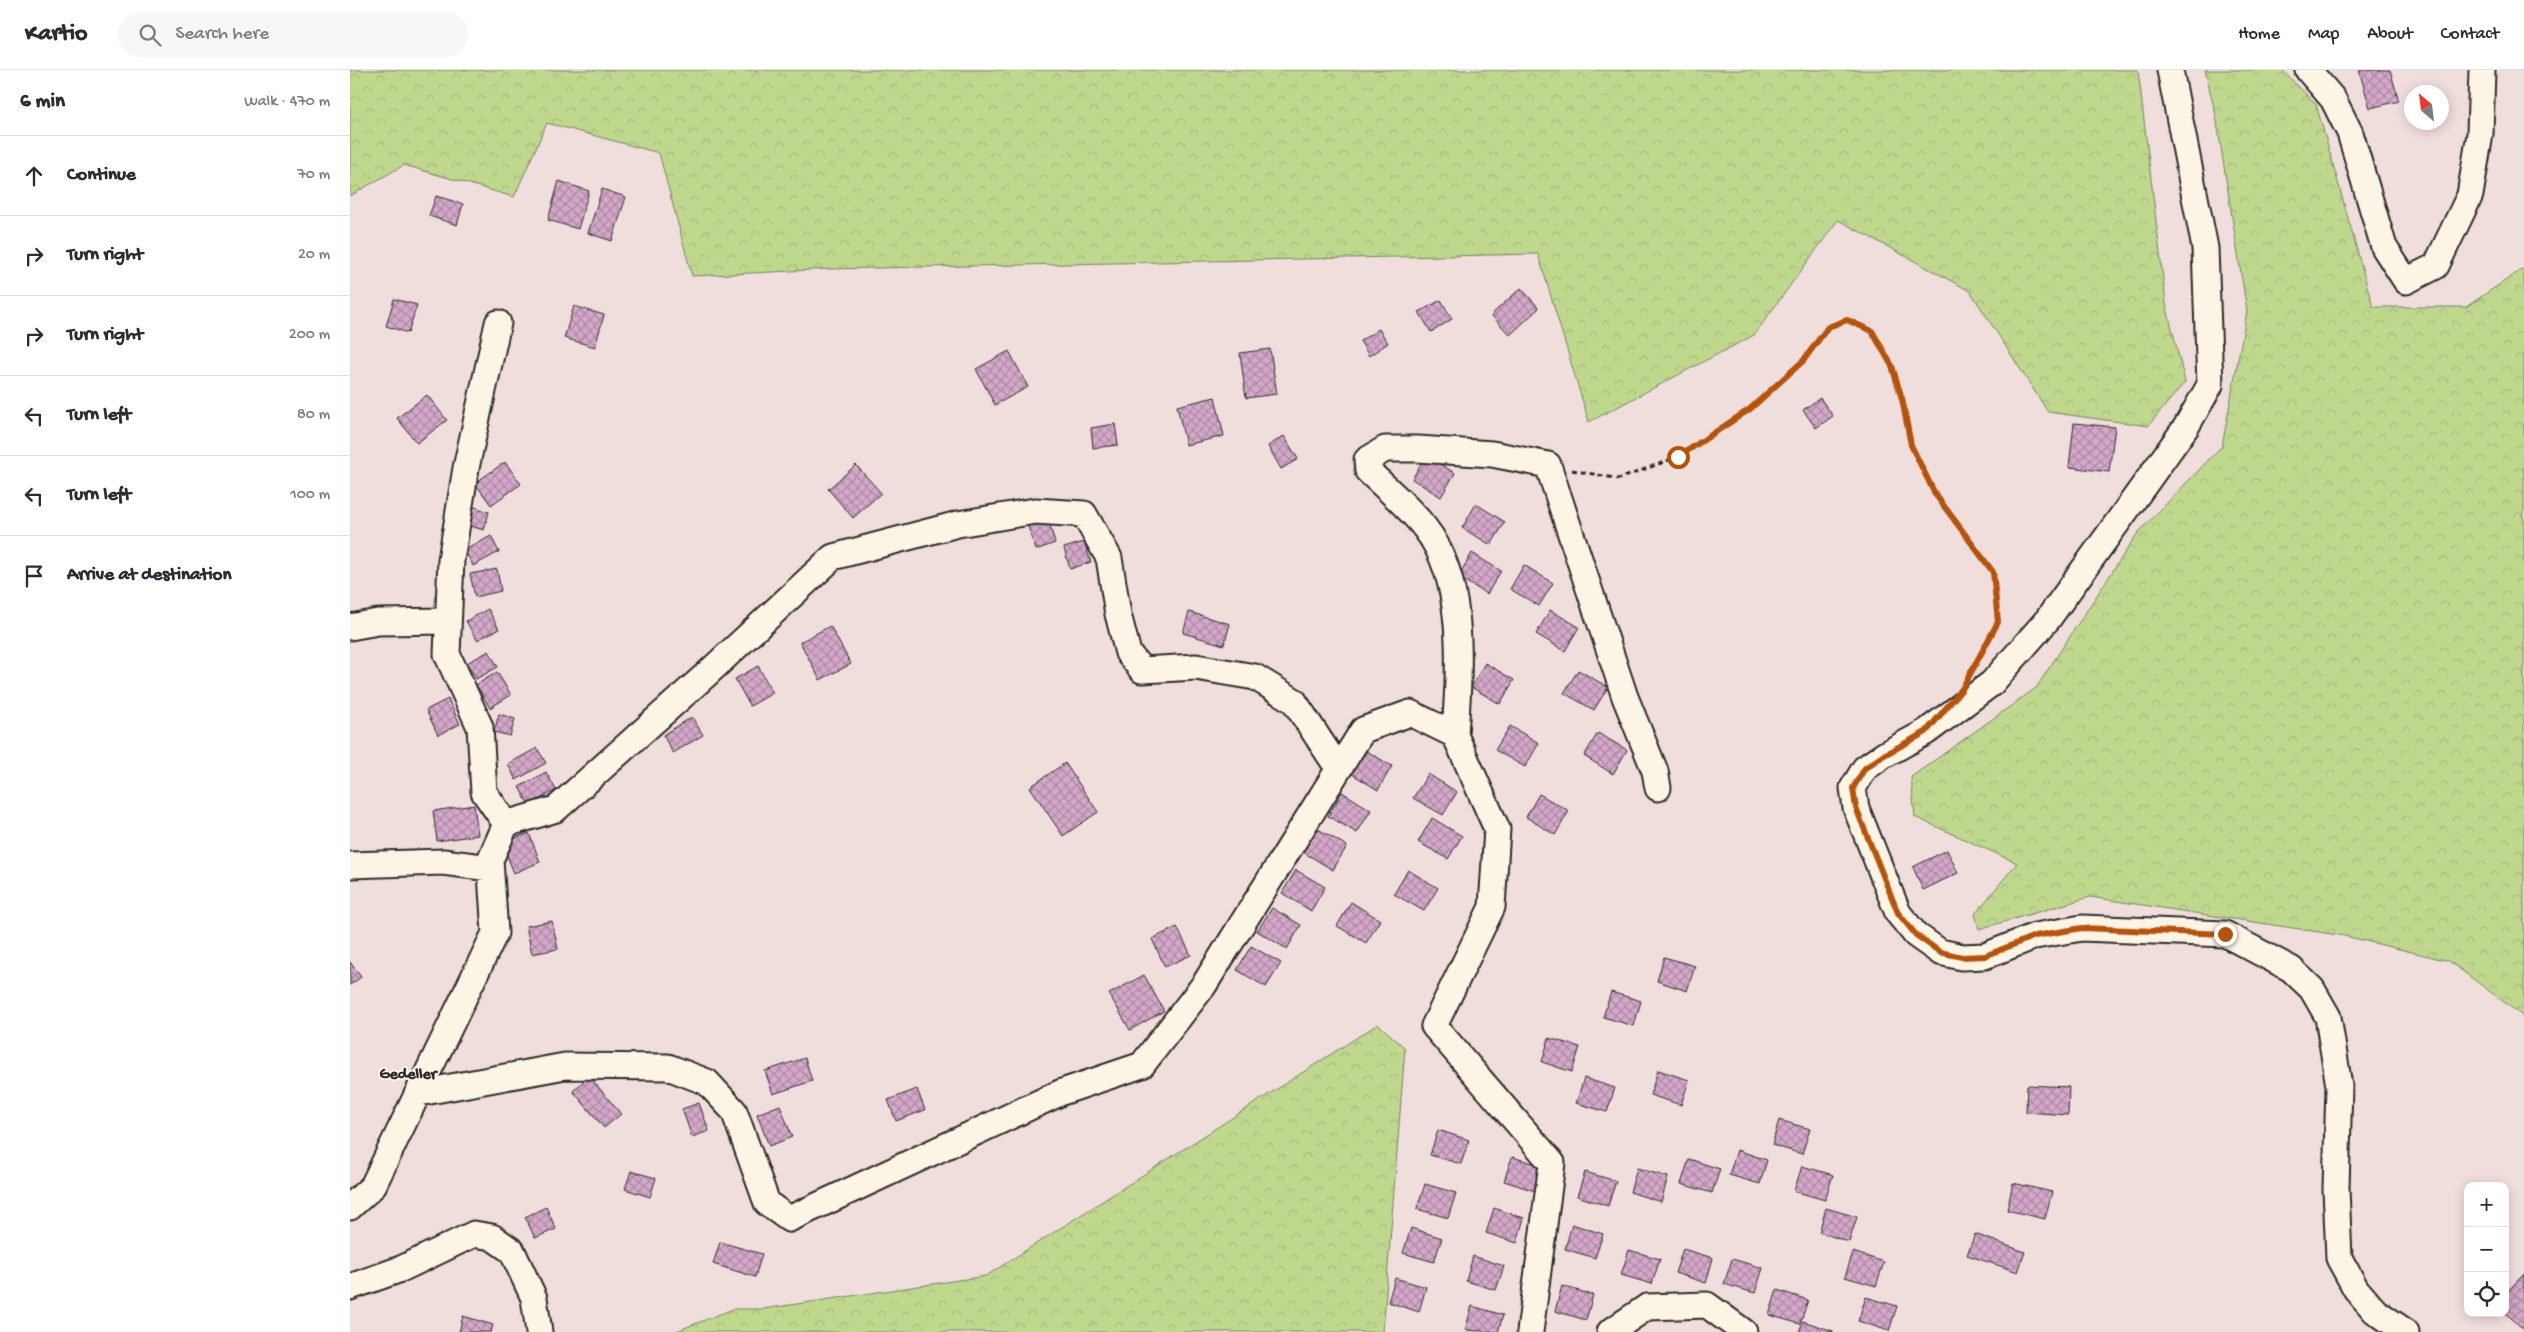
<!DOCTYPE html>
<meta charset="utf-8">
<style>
body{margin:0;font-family:"Gochi Hand",sans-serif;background:#f7f7f7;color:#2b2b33}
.controls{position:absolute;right:15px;bottom:15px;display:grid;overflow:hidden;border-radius:10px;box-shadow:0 2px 12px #0003}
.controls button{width:45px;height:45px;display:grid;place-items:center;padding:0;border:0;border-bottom:1px solid #e1e1e2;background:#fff;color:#2b2b33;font:25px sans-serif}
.compass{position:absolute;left:2054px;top:15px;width:45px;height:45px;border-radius:50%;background:#fff;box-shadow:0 2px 12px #0003;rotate:332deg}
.stop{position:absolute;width:15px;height:15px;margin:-11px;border:4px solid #b45309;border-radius:50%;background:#fff}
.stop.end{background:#b45309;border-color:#fff;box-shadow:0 1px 5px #0008}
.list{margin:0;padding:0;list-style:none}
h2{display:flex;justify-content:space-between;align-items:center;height:65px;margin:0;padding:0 20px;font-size:21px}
h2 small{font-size:16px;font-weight:400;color:#7c7c81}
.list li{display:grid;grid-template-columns:32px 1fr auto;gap:15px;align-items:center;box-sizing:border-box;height:80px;padding:0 20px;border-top:1px solid #e1e1e2}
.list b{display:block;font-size:19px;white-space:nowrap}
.list em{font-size:16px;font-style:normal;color:#7c7c81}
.icon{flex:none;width:28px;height:28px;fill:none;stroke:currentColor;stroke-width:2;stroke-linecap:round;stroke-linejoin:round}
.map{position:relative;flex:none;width:2174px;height:1262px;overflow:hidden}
header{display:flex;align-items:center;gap:30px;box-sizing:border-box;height:70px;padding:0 25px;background:#fff;border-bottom:1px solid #e1e1e2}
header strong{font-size:24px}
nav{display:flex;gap:28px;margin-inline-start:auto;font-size:18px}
.search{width:350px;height:45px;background:#f7f7f7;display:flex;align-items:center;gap:12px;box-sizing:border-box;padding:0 18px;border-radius:28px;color:#7c7c81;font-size:19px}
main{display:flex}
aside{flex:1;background:#fff}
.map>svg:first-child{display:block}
</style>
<header>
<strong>Kartio</strong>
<div class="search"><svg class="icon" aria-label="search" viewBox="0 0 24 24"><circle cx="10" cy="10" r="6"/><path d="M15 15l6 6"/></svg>Search here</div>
<nav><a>Home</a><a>Map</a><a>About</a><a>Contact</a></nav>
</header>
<main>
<aside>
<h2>6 min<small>Walk · 470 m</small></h2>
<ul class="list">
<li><svg class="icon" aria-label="ahead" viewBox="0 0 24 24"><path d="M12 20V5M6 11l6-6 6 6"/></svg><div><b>Continue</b></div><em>70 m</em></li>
<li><svg class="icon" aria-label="right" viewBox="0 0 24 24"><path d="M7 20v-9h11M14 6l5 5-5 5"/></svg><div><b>Turn right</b></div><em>20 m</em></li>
<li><svg class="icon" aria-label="right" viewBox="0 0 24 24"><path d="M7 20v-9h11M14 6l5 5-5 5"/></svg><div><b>Turn right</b></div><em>200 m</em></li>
<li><svg class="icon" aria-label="left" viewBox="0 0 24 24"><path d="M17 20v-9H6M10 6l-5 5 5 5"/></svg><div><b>Turn left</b></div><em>80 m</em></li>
<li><svg class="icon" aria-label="left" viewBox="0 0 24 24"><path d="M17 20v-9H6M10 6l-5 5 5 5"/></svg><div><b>Turn left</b></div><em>100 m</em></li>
<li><svg class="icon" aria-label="arrive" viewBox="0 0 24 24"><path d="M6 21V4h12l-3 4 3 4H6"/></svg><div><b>Arrive at destination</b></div></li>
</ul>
</aside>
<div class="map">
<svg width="2174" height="1262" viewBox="0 0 2174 1262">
<defs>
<pattern id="forest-crowns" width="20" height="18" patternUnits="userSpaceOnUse" patternTransform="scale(1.25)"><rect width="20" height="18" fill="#bfd88e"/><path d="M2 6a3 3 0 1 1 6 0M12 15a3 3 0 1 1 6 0" fill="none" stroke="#a4ba7b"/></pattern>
<pattern id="building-cross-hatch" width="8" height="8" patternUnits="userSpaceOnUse" patternTransform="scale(1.25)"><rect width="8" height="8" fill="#d5a8ca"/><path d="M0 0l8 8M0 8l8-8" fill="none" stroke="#ad89a4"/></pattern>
</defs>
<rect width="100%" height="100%" fill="#f0dedd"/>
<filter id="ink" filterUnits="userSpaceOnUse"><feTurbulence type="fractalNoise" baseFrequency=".02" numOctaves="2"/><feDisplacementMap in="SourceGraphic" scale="10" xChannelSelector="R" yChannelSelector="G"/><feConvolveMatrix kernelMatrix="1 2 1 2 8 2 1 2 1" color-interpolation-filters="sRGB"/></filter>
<g filter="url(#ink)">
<path fill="url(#forest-crowns)" stroke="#75825c" d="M0 0H1788L1816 234 1835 312 1798 356 1698 342 1620 221 1488 150 1404 265 1239 352 1188 184 480 199 342 206 309 83 197 53 164 127 54 95 0 126Z
M1855 0H1932L1966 34 2023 237H2116L2174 198V947L2099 891 1995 866 1740 827 1629 859 1625 844 1667 793 1565 747 1561 707 1686 618 1787 464 1872 376 1897 241 1866 46Z
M1028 954 1055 978 1033 1262H324L383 1239H413L636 1206Z"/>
<path fill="url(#building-cross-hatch)" stroke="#2b2b2b" d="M2009 0H2040L2049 31 2020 38Z
M209 111 239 121 228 159 198 150Z
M252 119 276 127 262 171 238 163Z
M86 126 113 134 107 155 79 146Z
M1171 218 1189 238 1160 265 1141 245Z
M44 229 67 235 58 263 36 256Z
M1091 230 1102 249 1081 262 1069 242Z
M224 236 254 245 245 277 214 268Z
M1029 259 1038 273 1019 286 1010 271Z
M920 279 927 324 896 328 890 283Z
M659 281 678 317 645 335 626 299Z
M77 325 97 350 67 373 47 348Z
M865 327 874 366 836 375 827 336Z
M1470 328 1483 346 1466 358 1453 340Z
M1724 353 1765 357 1759 402 1719 397Z
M765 354 768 375 743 378 741 358Z
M934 366 948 389 931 399 918 376Z
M1076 386 1105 403 1091 427 1062 409Z
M155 392 171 414 141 435 125 413Z
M506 395 531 423 503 448 478 419Z
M1126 434 1155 452 1141 475 1112 458Z
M119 435 139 442 134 460 113 454Z
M697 446 705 473 686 480 677 453Z
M141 466 149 482 123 496 115 480Z
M734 472 741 492 720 499 714 478Z
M1122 483 1151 501 1137 524 1108 507Z
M1174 495 1203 513 1189 536 1160 519Z
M147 499 151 521 125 527 120 504Z
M138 539 149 559 127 570 116 551Z
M1200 540 1229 557 1215 581 1186 564Z
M839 542 880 554 874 575 833 563Z
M480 556 501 594 470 610 450 572Z
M139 581 148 597 126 609 117 593Z
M1135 593 1164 610 1150 634 1121 617Z
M408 596 423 623 400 636 385 609Z
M1228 600 1258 617 1244 640 1214 623Z
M147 602 161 625 140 638 126 615Z
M98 629 110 654 88 665 76 640Z
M149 644 165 649 160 666 144 662Z
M342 647 353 665 323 683 313 665Z
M1160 656 1189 673 1175 697 1145 680Z
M1248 663 1277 680 1263 704 1234 686Z
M187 678 196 693 166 710 158 694Z
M1013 679 1042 696 1028 720 999 702Z
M715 693 748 742 713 766 680 717Z
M196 702 206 720 179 735 169 717Z
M1078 704 1107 722 1093 745 1063 728Z
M992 722 1021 740 1007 763 978 746Z
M1189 724 1219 741 1205 765 1176 747Z
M124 735 128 765 87 771 83 741Z
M1082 748 1112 766 1098 789 1068 772Z
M968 759 997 776 983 800 953 782Z
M179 763 190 792 164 803 152 773Z
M1597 780 1608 803 1573 820 1563 797Z
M946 800 975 817 961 841 932 823Z
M1058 800 1088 818 1074 841 1044 824Z
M1001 832 1030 850 1016 873 987 856Z
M922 838 951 855 937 879 907 861Z
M202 851 208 879 182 884 176 856Z
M827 857 841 885 815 897 802 869Z
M901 876 931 893 916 917 887 900Z
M1314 887 1345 896 1337 921 1307 911Z
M0 892 11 907 0 915Z
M794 905 814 941 780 960 759 924Z
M1261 922 1291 931 1284 956 1253 947Z
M1199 968 1230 977 1222 1002 1192 992Z
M455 988 462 1011 423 1024 415 1001Z
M1308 1000 1339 1010 1331 1035 1300 1025Z
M239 1006 271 1044 254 1058 223 1021Z
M1234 1008 1265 1018 1257 1042 1226 1033Z
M1677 1015 1719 1017 1718 1045 1676 1042Z
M567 1019 575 1040 546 1051 538 1030Z
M349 1033 359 1061 342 1067 332 1039Z
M430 1035 442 1067 419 1076 407 1044Z
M1429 1050 1460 1059 1452 1084 1422 1075Z
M1088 1060 1119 1070 1111 1094 1080 1085Z
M1387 1080 1417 1090 1410 1114 1379 1105Z
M1162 1087 1193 1096 1185 1121 1154 1111Z
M1339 1089 1370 1099 1362 1123 1331 1114Z
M1452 1096 1483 1105 1475 1130 1444 1121Z
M1287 1098 1318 1107 1311 1132 1280 1122Z
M281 1101 306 1108 300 1127 275 1119Z
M1235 1102 1266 1111 1258 1136 1227 1126Z
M1663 1113 1702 1122 1695 1149 1657 1140Z
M1075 1114 1106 1123 1098 1148 1067 1139Z
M196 1137 206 1159 185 1168 175 1147Z
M1144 1138 1174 1148 1167 1173 1136 1163Z
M1476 1138 1507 1147 1499 1172 1469 1162Z
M1222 1154 1253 1164 1245 1188 1215 1179Z
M1061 1158 1092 1168 1084 1192 1053 1183Z
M1625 1164 1675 1182 1668 1202 1617 1185Z
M370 1172 412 1184 405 1207 363 1194Z
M1333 1179 1363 1188 1356 1213 1325 1203Z
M1279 1180 1310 1189 1302 1214 1271 1205Z
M1503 1182 1534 1192 1526 1216 1495 1207Z
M1123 1186 1154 1196 1146 1220 1116 1211Z
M1382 1189 1413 1198 1405 1223 1374 1214Z
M2174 1204V1260L2155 1242V1224Z
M1045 1208 1076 1217 1069 1242 1038 1232Z
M1212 1216 1243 1225 1236 1250 1205 1241Z
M1427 1220 1458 1230 1450 1254 1419 1245Z
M1516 1227 1547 1236 1539 1261 1508 1251Z
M1122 1236 1153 1245 1148 1262 1115 1260Z
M113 1246 143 1255 141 1262H109Z
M1453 1251 1483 1261V1262H1449Z"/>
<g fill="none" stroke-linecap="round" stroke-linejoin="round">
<g stroke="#2b2b2b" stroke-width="29">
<path id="minor" d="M1820 0 1855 178 1860 315 1836 357 1698 549 1642 613 1576 662 1534 685 1515 698 1503 718 1506 738 1548 843 1566 865 1590 882 1612 887 1635 886 1685 866 1732 858 1875 864 1941 899 1962 919 1978 947 1989 1016 1986 1118 1989 1188 2006 1219 2025 1241 2056 1262
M1958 0 1983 29 2000 63 2034 177 2056 211 2086 196 2120 125 2130 64 2132 0
M0 557 28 552 98 551
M1105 665C1109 601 1117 511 1075 458 1059 437 1037 419 1018 401L1017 390 1035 379H1068L1142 384 1198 395 1275 627 1305 701 1308 718
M156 754 206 739 358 603 483 487 608 454 685 441 734 444 759 488 768 544 778 583 792 600 846 597 905 607 944 631 988 698
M0 795 93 792 140 798
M69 1023 215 996 318 997 357 1012 384 1041 417 1133 439 1149 712 1022 792 995 854 915 1013 660 1060 643 1105 665 1147 759 1142 837 1084 956 1202 1093 1180 1262
M0 1137 23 1116 145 863 140 790 156 754 134 722 130 657 97 584 101 490 116 398 148 253
M0 1217 51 1199 124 1164 142 1167 162 1181 184 1228 189 1262
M1260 1262 1297 1237 1357 1235 1394 1262"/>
</g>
<path stroke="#2b2b2b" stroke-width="3" stroke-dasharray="5 4" stroke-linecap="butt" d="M1222 400 1269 409 1327 387 1400 339 1453 291 1478 257 1497 250 1522 261 1542 296 1553 329 1561 375 1585 424 1643 502 1648 552 1623 599"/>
<use href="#minor" stroke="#fcf5e5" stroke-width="25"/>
</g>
</g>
<g fill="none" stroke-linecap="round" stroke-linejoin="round" filter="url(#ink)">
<path stroke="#b45309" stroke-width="6" d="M1328 387 1400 339 1453 291 1478 257 1497 250 1522 261 1542 296 1552 329 1561 375 1585 424 1643 502 1648 552 1612 619 1576 662 1534 685 1515 698 1503 718 1506 738 1548 843 1566 865 1590 882 1612 887 1635 886 1685 866 1732 858 1875 864"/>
</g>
<g text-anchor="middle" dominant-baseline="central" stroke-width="4" stroke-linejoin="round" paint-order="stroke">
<g font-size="16" font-weight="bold" fill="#2b2b2b" stroke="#fcf5e5">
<text x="58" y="1005">Gedeller</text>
</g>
</g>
</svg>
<div class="controls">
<button>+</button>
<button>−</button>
<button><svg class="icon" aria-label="locate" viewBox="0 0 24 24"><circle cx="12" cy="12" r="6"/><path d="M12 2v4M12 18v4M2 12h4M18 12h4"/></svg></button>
</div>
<svg class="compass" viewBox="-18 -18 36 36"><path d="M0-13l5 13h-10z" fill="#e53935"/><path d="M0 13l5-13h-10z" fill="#7c7c81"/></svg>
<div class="stop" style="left:1328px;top:387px"></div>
<div class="stop end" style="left:1875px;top:864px"></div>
</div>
</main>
